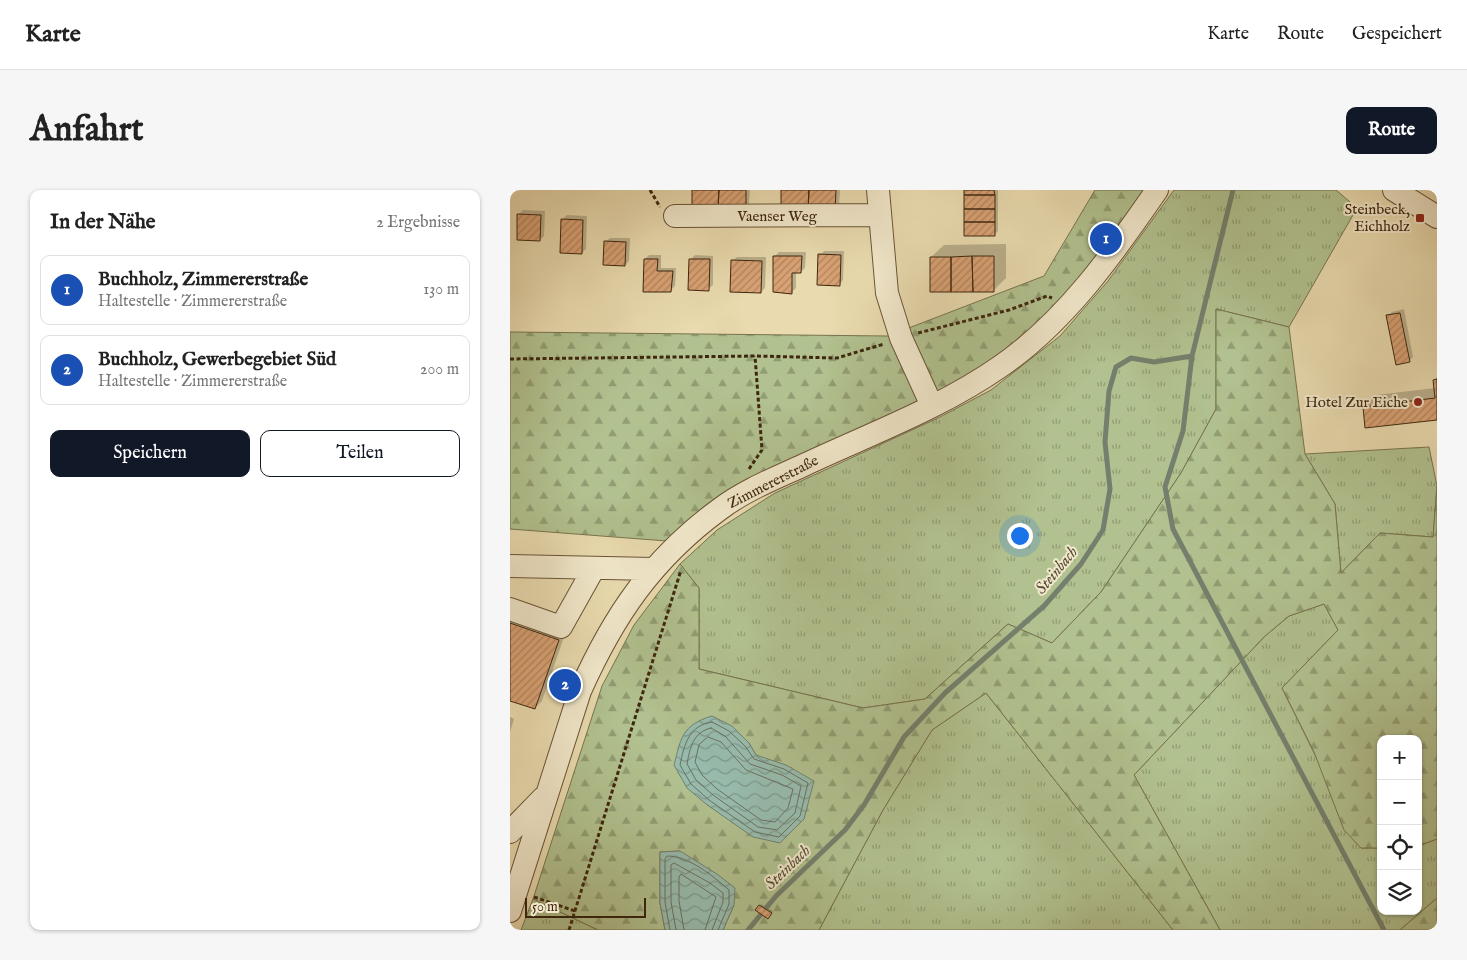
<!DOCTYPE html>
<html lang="de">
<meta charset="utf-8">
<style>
body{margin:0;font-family:"IM FELL English",serif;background:#f6f6f6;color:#222}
.controls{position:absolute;right:15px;bottom:15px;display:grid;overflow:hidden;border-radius:10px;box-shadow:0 1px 4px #0004}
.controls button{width:45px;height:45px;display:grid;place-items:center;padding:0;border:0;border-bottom:1px solid #e0e0e0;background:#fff;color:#222;font:25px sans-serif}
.scale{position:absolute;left:15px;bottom:12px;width:121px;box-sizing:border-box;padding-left:5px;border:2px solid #3f270e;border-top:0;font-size:14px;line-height:18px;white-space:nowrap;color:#3f270e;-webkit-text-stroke:4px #f1e8cb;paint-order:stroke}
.you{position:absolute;left:509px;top:345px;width:18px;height:18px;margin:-12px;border:4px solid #fff;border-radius:50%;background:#1a73e8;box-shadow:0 0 0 8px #1a73e833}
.badge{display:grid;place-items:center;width:32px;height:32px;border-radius:50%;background:#111827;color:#fff;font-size:16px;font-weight:700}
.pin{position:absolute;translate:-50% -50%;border:2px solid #fff;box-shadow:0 1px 5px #0006}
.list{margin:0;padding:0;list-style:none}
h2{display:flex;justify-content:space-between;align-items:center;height:65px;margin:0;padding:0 20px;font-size:21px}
h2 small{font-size:16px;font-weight:400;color:#767676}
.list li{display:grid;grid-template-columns:32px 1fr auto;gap:15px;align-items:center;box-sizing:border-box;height:70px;margin:0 10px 10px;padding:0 10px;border:1px solid #e0e0e0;border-radius:10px}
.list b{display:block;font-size:19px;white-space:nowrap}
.list p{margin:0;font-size:16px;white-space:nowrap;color:#767676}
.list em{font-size:16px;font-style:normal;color:#767676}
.actions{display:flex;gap:10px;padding:15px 20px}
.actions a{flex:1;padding:11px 0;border:1px solid #111827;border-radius:10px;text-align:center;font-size:18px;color:#111827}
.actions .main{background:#111827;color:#fff}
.icon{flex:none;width:28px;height:28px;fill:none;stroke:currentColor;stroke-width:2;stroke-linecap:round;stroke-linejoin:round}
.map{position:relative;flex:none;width:927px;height:740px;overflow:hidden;border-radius:10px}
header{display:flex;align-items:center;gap:30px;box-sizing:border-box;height:70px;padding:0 25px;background:#fff;border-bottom:1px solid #e0e0e0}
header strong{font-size:24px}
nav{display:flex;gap:28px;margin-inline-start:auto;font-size:18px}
.intro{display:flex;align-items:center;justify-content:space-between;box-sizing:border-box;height:120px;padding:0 30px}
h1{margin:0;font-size:35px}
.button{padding:12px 22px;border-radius:10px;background:#111827;color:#fff;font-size:18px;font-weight:700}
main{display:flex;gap:30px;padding:0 30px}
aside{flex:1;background:#fff;border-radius:10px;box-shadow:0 1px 4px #0004}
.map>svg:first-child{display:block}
</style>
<header>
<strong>Karte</strong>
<nav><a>Karte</a><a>Route</a><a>Gespeichert</a></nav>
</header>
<div class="intro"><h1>Anfahrt</h1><a class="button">Route</a></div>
<main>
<aside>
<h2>In der Nähe<small>2 Ergebnisse</small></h2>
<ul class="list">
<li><span class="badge" style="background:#1a4fb4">1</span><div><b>Buchholz, Zimmererstraße</b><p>Haltestelle · Zimmererstraße</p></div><em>130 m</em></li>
<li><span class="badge" style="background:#1a4fb4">2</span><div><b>Buchholz, Gewerbegebiet Süd</b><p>Haltestelle · Zimmererstraße</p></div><em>200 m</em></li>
</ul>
<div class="actions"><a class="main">Speichern</a><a>Teilen</a></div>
</aside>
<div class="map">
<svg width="927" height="740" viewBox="0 0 927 740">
<defs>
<pattern id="grass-tufts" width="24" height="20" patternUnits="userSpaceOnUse" patternTransform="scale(1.25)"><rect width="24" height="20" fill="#b1c18f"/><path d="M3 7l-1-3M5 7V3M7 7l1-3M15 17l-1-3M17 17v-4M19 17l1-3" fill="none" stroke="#919d73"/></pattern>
<pattern id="forest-firs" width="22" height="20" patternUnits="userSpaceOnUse" patternTransform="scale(1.25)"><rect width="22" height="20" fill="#b1c18f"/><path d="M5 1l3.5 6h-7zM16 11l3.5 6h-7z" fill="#919d73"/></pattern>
<pattern id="water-waves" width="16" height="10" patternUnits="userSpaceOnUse" patternTransform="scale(1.25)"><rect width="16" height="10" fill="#97bbad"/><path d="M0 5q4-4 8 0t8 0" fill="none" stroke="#7d988b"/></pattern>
<pattern id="building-hatch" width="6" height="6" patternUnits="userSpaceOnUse" patternTransform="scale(1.25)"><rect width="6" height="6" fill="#d9a274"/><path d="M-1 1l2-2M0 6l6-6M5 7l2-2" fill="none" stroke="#b1845e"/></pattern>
</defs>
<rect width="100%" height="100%" fill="#e9dbaf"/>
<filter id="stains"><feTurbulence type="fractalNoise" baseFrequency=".004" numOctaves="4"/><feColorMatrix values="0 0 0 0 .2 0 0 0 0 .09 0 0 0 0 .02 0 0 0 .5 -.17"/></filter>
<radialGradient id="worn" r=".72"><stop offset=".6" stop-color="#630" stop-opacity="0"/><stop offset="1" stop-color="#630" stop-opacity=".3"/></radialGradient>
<path fill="url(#grass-tufts)" stroke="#78744e" d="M664 0H826L847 18 779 137 706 119V219L671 283 591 402 542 453 498 434 415 509 353 518 189 479V398L170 374 207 340 265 303 428 228 481 200 550 146 598 91Z
M919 257 927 296 923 347 870 343 831 383 825 314 795 264Z
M814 414 828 440 772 498 851 658H871V721H908V656L927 649V708L890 740H710L624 585 755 446 779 426Z
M476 503 663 740H309L373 620 422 540Z
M23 709 88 740H11Z"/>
<path fill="url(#forest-firs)" stroke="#78744e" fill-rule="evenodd" d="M585 0H647L514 159 245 298 170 352 0 339V142L378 146 534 86Z
M706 119 779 137 795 264 825 314 831 383 870 343 923 347 927 296V649L908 656V549H871V658H851L834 640 804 562 772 498 828 440 814 414 779 426 755 446 624 585 710 740H663L476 503 422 540 373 620 309 740H213L224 715 170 661 150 662V713L155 740H88L23 709 92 496 124 435 170 374 189 398V479L353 518 415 509 498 434 542 453 591 402 671 283 706 219ZM239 553 246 565 220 630 196 614Z
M927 708V740H890Z"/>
<path fill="url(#water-waves)" stroke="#74806d" d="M202 526 222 536 239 553 246 565 276 575 304 591 294 629 270 653 243 647 196 614 177 598 164 575C171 548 172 535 202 526Z
M170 661 207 684 225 698 224 715 213 740H155L150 713V662Z"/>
<path fill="#0003" d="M183 0H240L239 13 235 17Z
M272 0H330L329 16Z
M455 0H488V41L484 45Z
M13 20 35 21 34 46 30 50 9 24Z
M57 25 77 26 76 59 72 63 53 29Z
M100 48H120L119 71 115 75 95 52Z
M496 54V88L483 101 421 67 434 55Z
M314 61H334L333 90 329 95 310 65Z
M269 62H296L295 78 291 82H286V98L282 102 265 66Z
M139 65H151V78H166L165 96 161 100 135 69Z
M185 65 203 66V95L198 99 181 69Z
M227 67H256L255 98 251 102 222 71Z
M894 119 903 167 899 171 878 126 882 122Z
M927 187V228L854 217 866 205 925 198 924 190Z
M0 425 55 444 32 511 25 518 0 509Z
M0 527 4 529 0 542Z
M251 714 263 721 260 726 250 715Z"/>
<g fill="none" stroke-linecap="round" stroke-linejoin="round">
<path stroke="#6b715e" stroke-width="1" d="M202 532 219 541 235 556 244 569 274 579 298 593 290 626 269 647 245 642 199 610 181 594 170 575C174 555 179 535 202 532Z
M201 538 215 546 240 574 272 585 291 596 285 623 267 640 248 637 203 605 186 590 177 574C180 558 183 542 201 538Z
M198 547 211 552 236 580 283 599 278 618 265 632 251 630 207 599 192 585 185 572 189 555Z
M160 740 155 712V669L157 666C179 666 203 686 219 700V714L208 740
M166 740 161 712V675L164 673 200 693 213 703V712L202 740
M174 740 169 711V687L171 684 206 707 195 740"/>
<path stroke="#74806d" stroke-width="5" d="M723 0 682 166 673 241 655 297 663 339 874 740
M238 740 266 706 335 640 354 615 394 547 435 503 534 416 571 374 593 340 600 299 595 252 599 201 606 177 621 168 644 172 682 166"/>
</g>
<path fill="url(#building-hatch)" stroke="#3f270e" d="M182 0H209L208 17 182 16Z
M209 0H236V18L208 17Z
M271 0H299L298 20 271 19Z
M299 0H326L325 21 298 20Z
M454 0H484L485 5H454Z
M454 5H485V19H454Z
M454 19H485V32H454Z
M7 24 31 25 30 51 7 50Z
M51 29 73 30 72 64 50 63Z
M454 32H485V46H454Z
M94 51 116 52 115 76 93 75Z
M308 64 331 65 330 96 307 95Z
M263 66H292L291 83H282V104L263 102Z
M462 66 463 102H441V67Z
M462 66H484V102H463Z
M420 67H441V102H420Z
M134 69H148L147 81H163L161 102H133Z
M179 69H200L199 101 178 100Z
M221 70 252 71 251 103 220 102Z
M890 123 900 172 886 175 876 125Z
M927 189V230L855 238 853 217 925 208 923 190Z
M0 433 49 450 25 519 0 511Z
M249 715 262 723 258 729 245 720Z"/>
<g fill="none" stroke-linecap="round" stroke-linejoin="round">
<g stroke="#6a5436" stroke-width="24">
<path id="minor" d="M368 0 377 103 391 148 422 216
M884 0 927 27
M165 26 369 25
M0 376 143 379
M0 419 51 437 84 378
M0 642 33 608
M0 721 70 501C104 425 142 369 210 319 235 300 266 288 294 275 360 244 431 218 491 176 556 131 603 64 647 0"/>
</g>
<path stroke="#3f270e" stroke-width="3" stroke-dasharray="4 2.5" stroke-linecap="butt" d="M140 0 150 17
M408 143 499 120 537 106 542 108
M0 169 245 166 327 168 374 154
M239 279 252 260 245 166
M24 707 65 721
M59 740 171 380"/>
<use href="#minor" stroke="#f1e8cb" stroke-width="22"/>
</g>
<g fill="#8f2418" stroke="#f1e8cb" stroke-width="2">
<rect x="905" y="23" width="10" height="10" rx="2.5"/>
<circle cx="908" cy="212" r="5"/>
</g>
<g text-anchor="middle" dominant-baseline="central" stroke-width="4" stroke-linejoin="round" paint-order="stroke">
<g font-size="15" fill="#3f270e" stroke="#f1e8cb" text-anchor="end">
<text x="900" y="19">Steinbeck,<tspan x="900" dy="17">Eichholz</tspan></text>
<text x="898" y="212">Hotel Zur Eiche</text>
</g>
<g font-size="15" fill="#3f270e" stroke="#f1e8cb">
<text x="267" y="26">Vaenser Weg</text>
<text transform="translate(263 292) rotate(-27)">Zimmererstraße</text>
</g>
<g font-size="16" font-style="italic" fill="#554c36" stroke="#f1e8cb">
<text transform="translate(547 381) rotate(-50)">Steinbach</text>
<text transform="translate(278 678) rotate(-44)">Steinbach</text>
</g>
</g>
<rect width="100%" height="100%" filter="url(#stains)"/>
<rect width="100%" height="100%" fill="url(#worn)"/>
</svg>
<div class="controls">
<button>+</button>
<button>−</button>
<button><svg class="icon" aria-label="locate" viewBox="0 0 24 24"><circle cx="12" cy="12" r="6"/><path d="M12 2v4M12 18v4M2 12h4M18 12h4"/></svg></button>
<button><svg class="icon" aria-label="layers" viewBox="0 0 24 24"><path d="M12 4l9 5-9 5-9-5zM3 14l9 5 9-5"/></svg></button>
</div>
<div class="scale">50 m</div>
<div class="you"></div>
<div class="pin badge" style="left:596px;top:49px;background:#1a4fb4">1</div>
<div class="pin badge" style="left:55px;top:495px;background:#1a4fb4">2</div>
</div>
</main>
